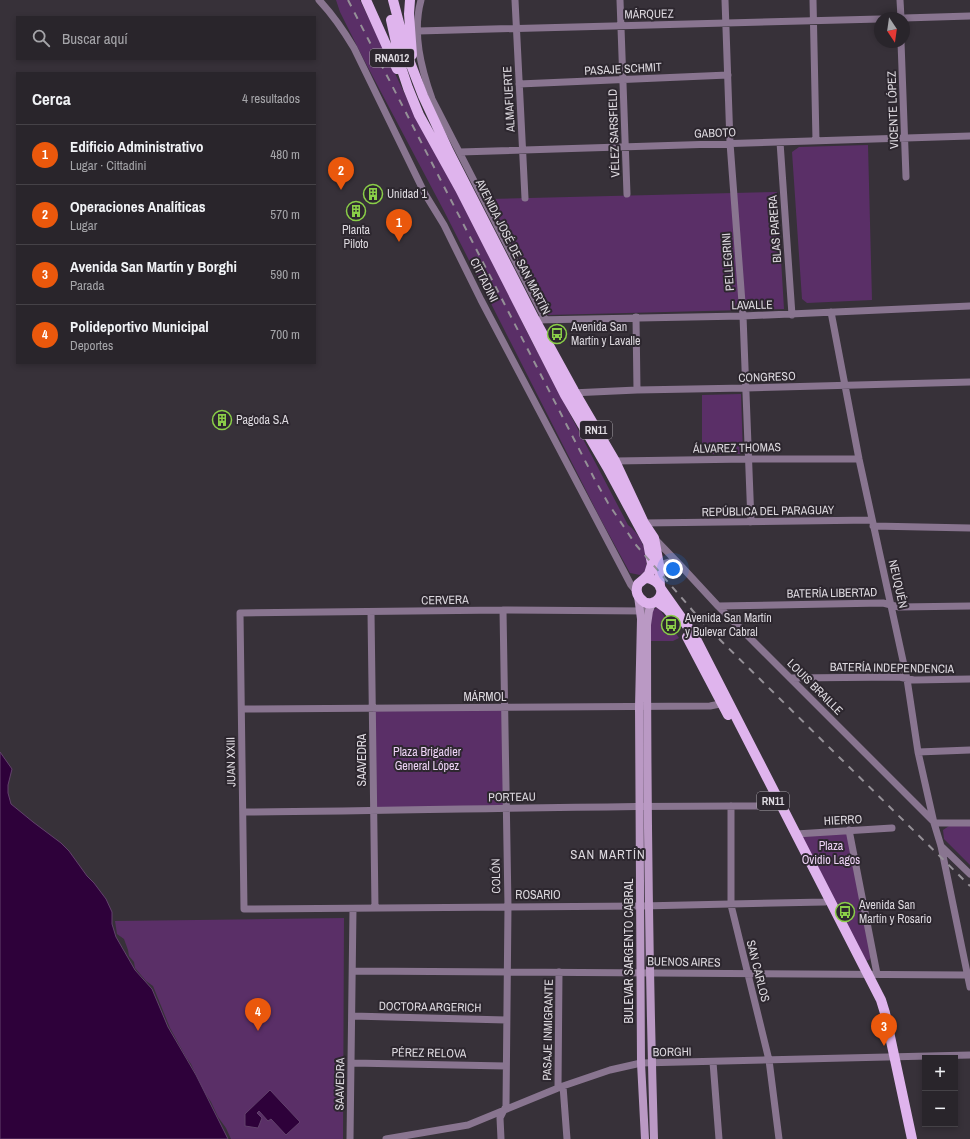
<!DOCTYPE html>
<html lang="es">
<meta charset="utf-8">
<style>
body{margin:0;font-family:"Archivo Narrow",sans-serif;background:#353137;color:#f1f3f6}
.controls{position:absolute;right:12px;bottom:12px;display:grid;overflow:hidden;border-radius:0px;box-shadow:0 2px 6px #0003}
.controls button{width:36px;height:36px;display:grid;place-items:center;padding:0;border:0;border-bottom:1px solid #454247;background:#29252b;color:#f1f3f6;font:20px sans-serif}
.compass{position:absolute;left:874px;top:12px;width:36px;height:36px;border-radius:50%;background:#29252b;box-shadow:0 2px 6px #0003;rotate:167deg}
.you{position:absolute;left:673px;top:569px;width:14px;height:14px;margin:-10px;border:3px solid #fff;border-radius:50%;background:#1a73e8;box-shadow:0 0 0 6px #1a73e833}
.badge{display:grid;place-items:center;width:26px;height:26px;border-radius:50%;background:#ea580c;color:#fff;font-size:13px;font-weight:700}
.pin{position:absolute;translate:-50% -33px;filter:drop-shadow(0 1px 2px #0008)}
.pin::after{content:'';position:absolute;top:21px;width:14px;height:12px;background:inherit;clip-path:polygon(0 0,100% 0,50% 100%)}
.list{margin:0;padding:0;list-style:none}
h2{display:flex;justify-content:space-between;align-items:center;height:52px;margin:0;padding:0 16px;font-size:17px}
h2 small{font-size:13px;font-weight:400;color:#a5a5a9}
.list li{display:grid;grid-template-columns:26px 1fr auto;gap:12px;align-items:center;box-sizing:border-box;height:60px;padding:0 16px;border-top:1px solid #454247}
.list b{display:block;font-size:15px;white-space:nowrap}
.list p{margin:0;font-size:13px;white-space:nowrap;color:#a5a5a9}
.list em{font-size:13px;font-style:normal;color:#a5a5a9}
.icon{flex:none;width:22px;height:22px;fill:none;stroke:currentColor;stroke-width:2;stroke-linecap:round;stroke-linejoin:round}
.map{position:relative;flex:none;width:970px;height:1139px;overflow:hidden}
.search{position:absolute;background:#29252b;box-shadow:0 2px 6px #0003;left:16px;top:16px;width:300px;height:44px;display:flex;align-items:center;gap:10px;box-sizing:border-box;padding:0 14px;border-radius:0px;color:#a5a5a9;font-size:15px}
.panel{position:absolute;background:#29252b;box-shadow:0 2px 6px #0003;left:16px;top:72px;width:300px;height:292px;border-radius:0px}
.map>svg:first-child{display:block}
</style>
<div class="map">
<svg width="970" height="1139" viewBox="0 0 970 1139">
<rect width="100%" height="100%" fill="#373139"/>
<path fill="#5a2f67" d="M336 0H360L420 126 478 230 527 332 628 525C641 534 650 556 645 571L640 575 630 573 600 518 444 211 363 58 340 12Z
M868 145 872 300 807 303 802 299 792 152 799 147Z
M777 192 784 309 548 315 489 199Z
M741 394 743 454H702V395Z
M657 608 660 610 679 638 673 641H650L652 610Z
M504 707 506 808 373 811V708Z
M970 825V865L944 839 943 830 949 826Z
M849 830 873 954 869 960 865 961 796 834Z
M344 918 343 1139H231L226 1128 218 1117 211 1102 203 1090 191 1064 186 1057 170 1028 153 986 146 981 135 968 134 962 129 956 128 950 124 939 117 934 115 921Z"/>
<path fill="#2e013a" stroke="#62426c" d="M0 752 12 769 8 785V793L11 804 33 822 61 843 69 851 87 876 94 883 106 899 112 912V924L116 937 135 970 152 989 168 1027 196 1075 228 1139H0Z
M270 1090 300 1122 286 1135 271 1119 268 1121 259 1111 257 1113 262 1118 258 1128 245 1126V1114Z"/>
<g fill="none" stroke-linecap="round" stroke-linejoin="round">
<path stroke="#897590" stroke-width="7" d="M319 0C333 15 344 31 354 48L425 194 444 225 481 300 631 585 637 592
M421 0C412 33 421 68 432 99L545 319
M515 0 525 198
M620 0 627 194
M725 0 730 143 743 316 751 522
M813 0 816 141
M900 0 901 18
M904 18 970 16
M418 31 880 19
M901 42 906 177
M519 84 728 75
M780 142 792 315
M460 152 970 136
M831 312 859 459 907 679 918 752 934 823 941 846 970 987
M636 317 637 390
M535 320 743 316 970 306
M571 393 637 390 746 388 970 382
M615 461 748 459H859
M644 523 872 520
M873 526 970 528
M655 539 681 566 718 606 934 822
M659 565 669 562 679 565
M718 606 883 603 899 607 970 606
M645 611 503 610 240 613 244 909 641 906 825 902 831 900
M371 612 375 908
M790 678 899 677 914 680 970 679
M242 709 710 706 725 703
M918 752 970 750
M731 806V905L769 1060 779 1139
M243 812C418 811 593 805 767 806L775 805 780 802
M934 823H970
M849 830 877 974
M796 834 892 828
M941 846 970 874
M353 971 967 975
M352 1016 506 1020
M713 1062 719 1139
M352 1063 506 1066
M563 1086 567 1139
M558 1088 559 972
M350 1139 353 909
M386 1139 468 1125 563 1086 610 1070 641 1063 970 1055
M501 1139 500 1118 506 1106 508 906 503 610"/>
<path stroke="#ba99c4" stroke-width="8" d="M638 596 641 619 639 707 641 1063 645 1139
M652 603 649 611 647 625C647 796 649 968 654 1139"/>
<path stroke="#dfb4ed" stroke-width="10" d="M366 0 397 69
M393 0 408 57 423 96 449 152 535 320 574 391 615 461 644 523 654 538 659 565 660 587
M410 0 409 14 412 55
M391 20 402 70 408 88 419 115 460 189 565 395 607 467 648 543 652 564 649 574 644 579
M648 578C676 587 653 615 640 598 636 594 636 589 638 584L644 579Z
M661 589 695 637 881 1000 885 1013 912 1139
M656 601 667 609 674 617
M687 637 728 715"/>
<path stroke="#959097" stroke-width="2" stroke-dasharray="7 7" stroke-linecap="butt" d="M348 0 595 480 608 503 636 545 706 626 970 886"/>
</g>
<defs>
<g id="building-ring" transform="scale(1)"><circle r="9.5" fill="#2d272f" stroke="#8ace48" stroke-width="1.5"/><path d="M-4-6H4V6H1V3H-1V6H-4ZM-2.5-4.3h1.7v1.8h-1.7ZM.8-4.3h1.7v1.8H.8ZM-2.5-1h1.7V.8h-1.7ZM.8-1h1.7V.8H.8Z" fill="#8ace48"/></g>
<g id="bus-ring" transform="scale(1)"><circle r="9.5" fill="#2d272f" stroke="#8ace48" stroke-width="1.5"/><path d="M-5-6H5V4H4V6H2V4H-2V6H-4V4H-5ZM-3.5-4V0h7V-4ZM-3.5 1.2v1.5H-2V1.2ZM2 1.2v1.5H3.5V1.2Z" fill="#8ace48"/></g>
</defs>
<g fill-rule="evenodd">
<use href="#building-ring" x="373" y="194"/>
<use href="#building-ring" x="356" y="211"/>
<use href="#bus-ring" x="557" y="334"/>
<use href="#building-ring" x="222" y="420"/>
<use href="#bus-ring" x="671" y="625"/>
<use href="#bus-ring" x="845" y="912"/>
</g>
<g text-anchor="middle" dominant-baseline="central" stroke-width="4" stroke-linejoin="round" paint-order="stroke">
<g fill="#2d272f" stroke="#a8a4aa" stroke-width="1">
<rect x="370" y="49" width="44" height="18" rx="3"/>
<rect x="580" y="421" width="32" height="18" rx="3"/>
<rect x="757" y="792" width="32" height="18" rx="3"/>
</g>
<g font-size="11" font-weight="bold" fill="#ddd9df">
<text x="392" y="58">RNA012</text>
<text x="596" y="430">RN11</text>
<text x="773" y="801">RN11</text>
</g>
<g font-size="12" fill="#ddd9df" stroke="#2d272f">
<text transform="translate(649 14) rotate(-1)">MÁRQUEZ</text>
<text transform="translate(623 69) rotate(-3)">PASAJE SCHMIT</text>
<text transform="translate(509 99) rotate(-93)">ALMAFUERTE</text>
<text transform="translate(893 110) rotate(-92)">VICENTE LÓPEZ</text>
<text transform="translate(614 133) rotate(-92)">VÉLEZ SARSFIELD</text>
<text transform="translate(715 133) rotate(-2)">GABOTO</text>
<text transform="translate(775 229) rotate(-94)">BLAS PARERA</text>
<text transform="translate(513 247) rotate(63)">AVENIDA JOSÉ DE SAN MARTÍN</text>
<text transform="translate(728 262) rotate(-94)">PELLEGRINI</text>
<text transform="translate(484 280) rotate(63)">CITTADINI</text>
<text transform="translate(752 305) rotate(-1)">LAVALLE</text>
<text transform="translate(767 377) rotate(-2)">CONGRESO</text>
<text transform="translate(737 448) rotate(-1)">ÁLVAREZ THOMAS</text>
<text transform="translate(768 511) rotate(-1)">REPÚBLICA DEL PARAGUAY</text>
<text transform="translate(898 584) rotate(77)">NEUQUÉN</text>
<text transform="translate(832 593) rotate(-1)">BATERÍA LIBERTAD</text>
<text transform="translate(445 600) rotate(-1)">CERVERA</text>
<text transform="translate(892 668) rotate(1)">BATERÍA INDEPENDENCIA</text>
<text transform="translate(815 687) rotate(45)">LOUIS BRAILLE</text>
<text x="485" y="697">MÁRMOL</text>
<text transform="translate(362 760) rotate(-90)">SAAVEDRA</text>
<text transform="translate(231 762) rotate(-91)">JUAN XXIII</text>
<text transform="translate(512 797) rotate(-1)">PORTEAU</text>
<text transform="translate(843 820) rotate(-3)">HIERRO</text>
<text transform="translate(496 876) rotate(-91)">COLÓN</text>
<text x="538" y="895">ROSARIO</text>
<text transform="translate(629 951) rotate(-90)">BULEVAR SARGENTO CABRAL</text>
<text transform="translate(684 962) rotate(1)">BUENOS AIRES</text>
<text transform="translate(758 971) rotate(76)">SAN CARLOS</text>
<text transform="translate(430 1007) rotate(1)">DOCTORA ARGERICH</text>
<text transform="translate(548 1030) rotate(-89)">PASAJE INMIGRANTE</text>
<text transform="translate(672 1052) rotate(-1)">BORGHI</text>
<text transform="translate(429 1053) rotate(1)">PÉREZ RELOVA</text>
<text transform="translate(340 1084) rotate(-89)">SAAVEDRA</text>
</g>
<g font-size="12" fill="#ddd9df" stroke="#2d272f" text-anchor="start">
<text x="387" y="194">Unidad 1</text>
<text x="356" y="230" text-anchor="middle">Planta<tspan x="356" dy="14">Piloto</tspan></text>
<text x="571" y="327">Avenida San<tspan x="571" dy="14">Martín y Lavalle</tspan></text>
<text x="236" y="420">Pagoda S.A</text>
<text x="685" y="618">Avenida San Martín<tspan x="685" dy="14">y Bulevar Cabral</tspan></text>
<text x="859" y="905">Avenida San<tspan x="859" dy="14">Martín y Rosario</tspan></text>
</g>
<g font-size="12" fill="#eed3f6" stroke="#2d272f">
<text x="427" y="752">Plaza Brigadier<tspan x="427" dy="14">General López</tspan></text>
<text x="831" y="846">Plaza<tspan x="831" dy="14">Ovidio Lagos</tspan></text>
</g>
<g font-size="13" letter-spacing="1" fill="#ddd9df" stroke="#2d272f">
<text x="608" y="854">SAN MARTÍN</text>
</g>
</g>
</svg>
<div class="controls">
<button>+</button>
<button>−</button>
</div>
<svg class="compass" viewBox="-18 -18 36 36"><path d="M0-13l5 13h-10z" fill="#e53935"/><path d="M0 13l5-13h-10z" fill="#a5a5a9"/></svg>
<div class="you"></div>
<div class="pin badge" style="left:399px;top:242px">1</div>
<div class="pin badge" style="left:341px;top:190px">2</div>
<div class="pin badge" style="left:884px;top:1046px">3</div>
<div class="pin badge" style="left:258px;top:1031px">4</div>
<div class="search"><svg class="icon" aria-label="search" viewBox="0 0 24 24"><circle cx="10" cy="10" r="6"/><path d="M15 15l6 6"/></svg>Buscar aquí</div>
<section class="panel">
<h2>Cerca<small>4 resultados</small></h2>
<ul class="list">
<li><span class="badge">1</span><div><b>Edificio Administrativo</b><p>Lugar · Cittadini</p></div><em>480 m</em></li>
<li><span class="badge">2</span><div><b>Operaciones Analíticas</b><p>Lugar</p></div><em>570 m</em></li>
<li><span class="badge">3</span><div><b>Avenida San Martín y Borghi</b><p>Parada</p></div><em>590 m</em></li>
<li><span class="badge">4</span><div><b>Polideportivo Municipal</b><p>Deportes</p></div><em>700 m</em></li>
</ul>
</section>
</div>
